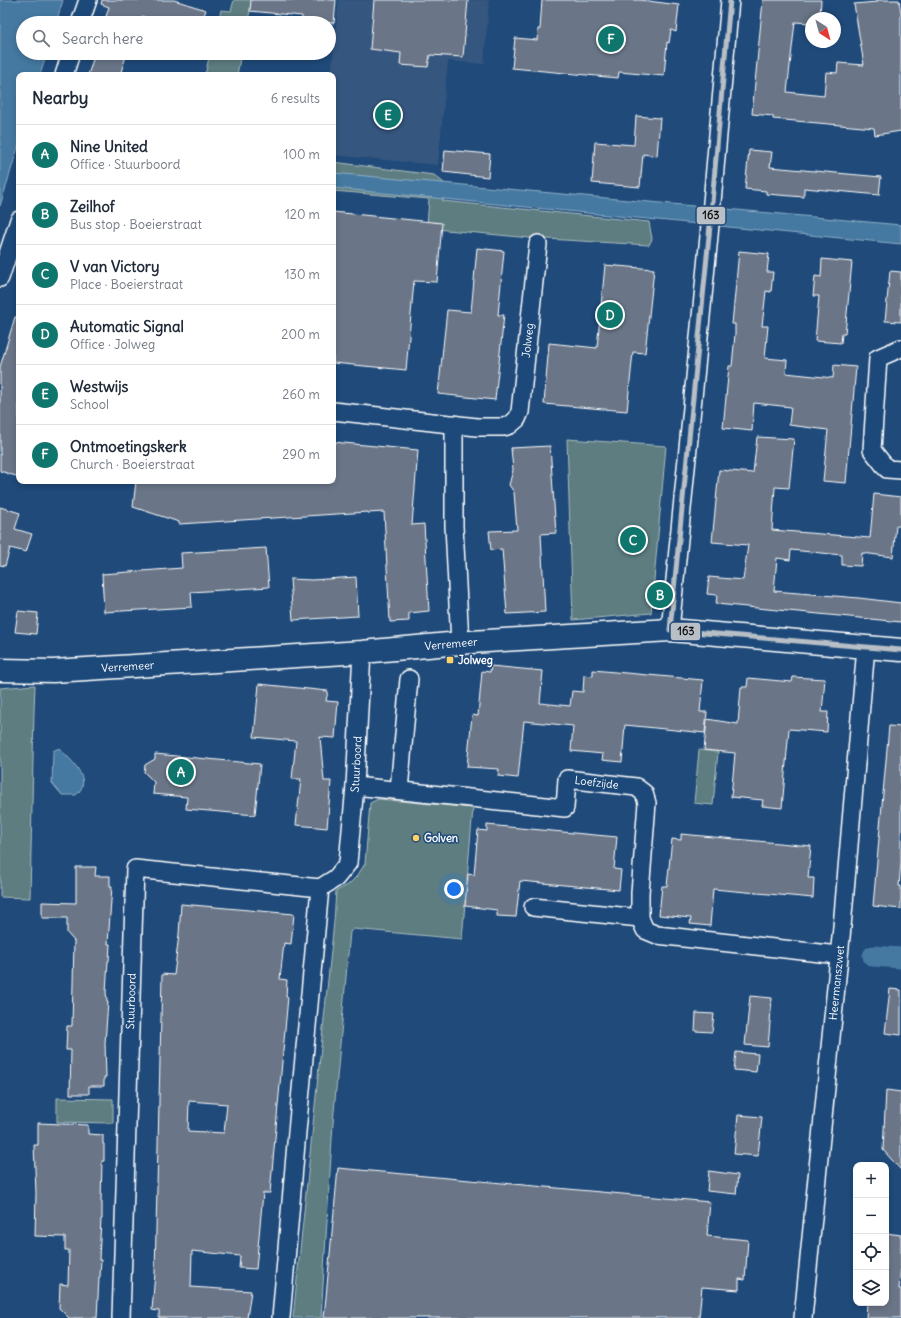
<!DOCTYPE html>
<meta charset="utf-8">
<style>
body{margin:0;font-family:Delius,sans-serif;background:#f6f6f7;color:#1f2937}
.controls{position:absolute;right:12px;bottom:12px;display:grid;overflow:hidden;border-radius:8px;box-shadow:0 2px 6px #0003}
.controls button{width:36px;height:36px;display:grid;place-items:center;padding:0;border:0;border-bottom:1px solid #e0e1e3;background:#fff;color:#1f2937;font:20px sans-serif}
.compass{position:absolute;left:805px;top:12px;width:36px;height:36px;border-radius:50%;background:#fff;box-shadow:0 2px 6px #0003;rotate:144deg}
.you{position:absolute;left:454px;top:889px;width:14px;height:14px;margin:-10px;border:3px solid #fff;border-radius:50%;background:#1a73e8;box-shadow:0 0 0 6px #1a73e833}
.badge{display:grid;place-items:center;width:26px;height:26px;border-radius:50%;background:#0f766e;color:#fff;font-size:13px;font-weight:700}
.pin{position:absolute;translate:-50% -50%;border:2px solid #fff;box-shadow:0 1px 4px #0006}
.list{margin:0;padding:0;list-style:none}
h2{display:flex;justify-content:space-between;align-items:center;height:52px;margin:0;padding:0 16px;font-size:17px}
h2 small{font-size:13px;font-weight:400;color:#747a83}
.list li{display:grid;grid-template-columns:26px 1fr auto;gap:12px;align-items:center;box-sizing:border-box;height:60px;padding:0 16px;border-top:1px solid #e0e1e3}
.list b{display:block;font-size:15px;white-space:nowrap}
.list p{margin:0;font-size:13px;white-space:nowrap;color:#747a83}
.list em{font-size:13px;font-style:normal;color:#747a83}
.icon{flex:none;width:22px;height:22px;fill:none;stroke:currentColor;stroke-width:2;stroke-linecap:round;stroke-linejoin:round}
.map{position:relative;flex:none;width:901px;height:1318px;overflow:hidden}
.search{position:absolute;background:#fff;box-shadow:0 2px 6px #0003;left:16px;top:16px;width:320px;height:44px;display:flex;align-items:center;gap:10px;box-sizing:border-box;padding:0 14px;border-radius:22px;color:#747a83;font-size:15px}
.panel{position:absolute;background:#fff;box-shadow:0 2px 6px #0003;left:16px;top:72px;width:320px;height:412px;border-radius:8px}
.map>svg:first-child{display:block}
</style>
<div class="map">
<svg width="901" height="1318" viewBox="0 0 901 1318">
<rect width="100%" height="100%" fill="#1f4a7a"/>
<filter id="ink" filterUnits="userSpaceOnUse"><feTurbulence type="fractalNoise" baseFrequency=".025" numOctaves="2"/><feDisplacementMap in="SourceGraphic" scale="8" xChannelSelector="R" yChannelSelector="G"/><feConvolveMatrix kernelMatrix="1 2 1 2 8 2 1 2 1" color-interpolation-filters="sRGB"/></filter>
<g filter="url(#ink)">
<path fill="#36577e" d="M339 0H489L484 64 448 61 438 165 333 155V75H331Z"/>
<path fill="#5d7d81" stroke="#aebec0" d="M234 0H253L247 23H218L221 10 231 11Z
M210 53H241L237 75H205Z
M333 162 434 175 444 183 443 201 649 222 652 239 649 245 530 238 436 229 427 225 429 199 333 191Z
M567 439 666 446 651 613 573 620Z
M35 685 34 711 30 898 0 897V688Z
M699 750 718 752 713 805 694 803Z
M378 799 473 808 462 939 353 929 350 932 333 1123 321 1318H293L334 922 336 891 348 885 357 876 365 864 370 803Z
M57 1098 113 1099V1123L57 1122Z"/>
<path fill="#4479a1" stroke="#8fafc7" d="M0 0H63L56 23H23V53H47L40 75H19V144L0 206Z
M333 173 901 225V244L333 188Z
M59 748C71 760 94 780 76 795H62L52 783 53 751Z
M875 952 901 954V967L877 964Z"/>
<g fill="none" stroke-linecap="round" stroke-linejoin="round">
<path stroke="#4479a1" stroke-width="21" d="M873 956 901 958"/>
</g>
<path fill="#6a7688" stroke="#fff" fill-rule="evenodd" d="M102 0H174L206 10 201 23H168L152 18V20L142 16 140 23H104L109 7 101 4Z
M251 0H336L334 23 302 20V16L250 11Z
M374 0H468L463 57 430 55 428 67 400 65 401 53 370 49Z
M542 0H640L679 5 676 32 671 30 669 43 667 42 664 76 619 72 618 78 512 68 515 38 537 40 538 29H540Z
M763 0H821L820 18H811V23L795 22 787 92 824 96 826 72 837 73 838 63 864 65 854 4 877 2V0H899L901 13V131L875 135 874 128 773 119V116L752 114Z
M95 53H127L120 75H88Z
M636 116 660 118 657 156 643 154 640 187 592 183 595 142 634 145Z
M445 150 490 154 488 177 443 172Z
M749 150 772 152 770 167 881 177 879 195 804 188V197L766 194V191L745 189Z
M333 212 442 223 437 282 414 281 406 370 333 363Z
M477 248 504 251 498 315H504L495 400 438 394 447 310 471 312Z
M739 251 769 254 767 272H773L771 292 766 291 764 309 762 326H768L765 358 787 360 786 373 833 378 834 365 856 367 846 483 823 481 828 430 789 425 791 407 754 403 752 431 723 428 729 366H732L735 334V324H732Z
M822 259 852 262 845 334H842L841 343 815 341 819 296H813L815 276 821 277Z
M605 265 654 269 645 353 633 352 627 411 544 404 549 343 597 348Z
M890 271 901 272V322L885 321Z
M15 317H19V477L0 471V367Z
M757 437 794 439 789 488 775 487 772 530 870 538 874 494 901 497V526H896L893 557 862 553 861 566 842 565V555L791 550 790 560 777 558 774 591 859 598 901 603V622L716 604 717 595 707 594 709 577 743 580 748 545 712 542 719 470 753 473Z
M333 442 418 450 412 525 424 524 429 611 409 613V621L390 622 384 512 368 513V512L179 524V522L133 507 136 481H333Z
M550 446 556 533 541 534 545 612 507 614 502 549 491 550 489 531 517 530 514 492 509 485 513 470 511 448Z
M0 507 20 513 15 529 32 534 26 552 10 548 5 566 0 565Z
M266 548 269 587 191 592 192 607 104 612 102 574 182 568 181 553Z
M356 577 358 616 293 620 290 579 312 580Z
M18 611 38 613 36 634 15 632Z
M491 666 543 671 540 703 570 706 572 691 583 692 584 675 593 676V670L703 680 700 712H707L705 733 625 725 622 762 602 760 603 754 571 751 573 726 524 721 518 778 498 776 499 769 467 767 472 715 478 716 482 671 490 672Z
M793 677 825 679 822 712H828L827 732 789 729 782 808 762 806 763 800 731 797 735 753 704 750 707 719 738 724 741 687H747L748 678 792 682Z
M259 684 328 691 326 701 338 702 335 738 320 737 324 781H331L327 828 296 825 301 779H292L296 741 254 737Z
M889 726 901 727V862L899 886H901V909L873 906Z
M155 754 260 764 255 815 186 809 187 797 153 794 154 782 144 772 145 765 155 759Z
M487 825 617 837 614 869 621 870 619 890 520 881 516 917 497 916V910L465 906 468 874 474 875 478 830 487 831Z
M681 834 811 846 808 878H814L813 898 713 889 710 926 690 924 691 918 659 915 662 886H667L672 839 681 840Z
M76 867H96L95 876H110V886H112L108 944H110L109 961H108L106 992 107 1002H108L105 1043 106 1077H104V1086H89V1094H70L71 1050H66L67 1026H72L74 941 67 933V918H42V902L76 903Z
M181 904 294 914 291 944 284 943 280 979 287 980 286 997H288L270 1193H263L256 1269 239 1268 240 1256 192 1251 191 1287 251 1291 247 1318H159V1311L152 1310 155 1273 162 974 174 975 179 934ZM189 1101 227 1104 224 1133 188 1131Z
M890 989 901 990V1035L885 1033Z
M750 996 772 998 768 1047 745 1045Z
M696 1013 714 1014 712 1032 695 1031Z
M736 1052 758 1054 756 1072 734 1070Z
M886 1090 901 1092V1170L883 1150Z
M738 1115 762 1117 758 1156 734 1154Z
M38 1123 88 1125V1134L103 1135V1144H104V1161H102L101 1202H102V1219H101L99 1260H101L100 1277H99L97 1318H69L59 1308 60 1284 68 1285 69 1250H65V1237L35 1236 36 1193 34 1145H38Z
M338 1168 710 1202 707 1236 748 1240 745 1280 739 1279V1290L702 1287 699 1318H324Z
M709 1171 738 1175 736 1194 707 1191Z
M886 1233 901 1235V1264L899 1289H901V1318H866L867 1303H886Z"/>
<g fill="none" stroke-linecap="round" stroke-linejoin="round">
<g stroke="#fff" stroke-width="20">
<g id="street">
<path d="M80 23 88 0"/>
<path d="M64 75 71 53"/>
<path d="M0 278 19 220"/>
<path d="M901 348 878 358 872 450 887 469 901 470"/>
<path id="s1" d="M333 411 477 427H504L510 425 517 419 520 412 538 244"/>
<path d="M454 424V526L460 643"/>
<path d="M670 630 709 236 730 0"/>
<path id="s2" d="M355 786 565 808 567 779 636 787 644 793 647 803 640 893V918L645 930 657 935 838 955"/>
<path d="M399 790 409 679"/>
<path d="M533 907 640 918"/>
<path id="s3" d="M121 1318 135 869 320 888"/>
<path id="s4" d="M281 1318 297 1132 320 888 336 878 348 863 355 786 362 652"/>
<path id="s5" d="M803 1318 842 927 866 647"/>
</g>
</g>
<g stroke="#fff" stroke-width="25">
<g id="secondary">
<path id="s6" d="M0 670 53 671 362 652 471 642 670 630 901 650"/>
</g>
</g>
<use href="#street" stroke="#1f4a7a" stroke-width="17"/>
<use href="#secondary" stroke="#1f4a7a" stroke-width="22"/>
<g stroke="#1f4a7a" stroke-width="8">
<path id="bus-1" d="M730 0 709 236 670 630 901 650"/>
</g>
<use href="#bus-1" stroke="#b8bfc6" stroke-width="5"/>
</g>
</g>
<g fill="#ffd166" stroke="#1f4a7a" stroke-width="1.5">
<rect x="446" y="656" width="8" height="8" rx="2"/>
<circle cx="416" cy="838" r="4"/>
</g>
<g text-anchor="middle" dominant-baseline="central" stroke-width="3" stroke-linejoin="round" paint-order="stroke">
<g font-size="11" fill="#fff" stroke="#1f4a7a">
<text stroke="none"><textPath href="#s1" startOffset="267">Jolweg</textPath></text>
<text stroke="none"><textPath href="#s6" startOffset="452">Verremeer</textPath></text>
<text stroke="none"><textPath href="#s6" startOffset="128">Verremeer</textPath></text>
<text stroke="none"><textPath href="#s4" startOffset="569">Stuurboord</textPath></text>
<text stroke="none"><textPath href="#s2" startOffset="270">Loefzijde</textPath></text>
<text stroke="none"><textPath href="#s5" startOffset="337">Heermanszwet</textPath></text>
<text stroke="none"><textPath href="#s3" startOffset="317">Stuurboord</textPath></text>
</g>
<g font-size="11" font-weight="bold" fill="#fff" stroke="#1f4a7a" text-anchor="start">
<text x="458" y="660">Jolweg</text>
<text x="424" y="838">Golven</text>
</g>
</g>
<g stroke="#1f4a7a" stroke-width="1.5">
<rect x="696" y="206" width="30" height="19" rx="4" fill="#b8bfc6"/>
<rect x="670" y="622" width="31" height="19" rx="4" fill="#b8bfc6"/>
</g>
<g font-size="11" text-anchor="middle" font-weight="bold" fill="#111">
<text x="711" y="219">163</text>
<text x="686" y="635">163</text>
</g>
</svg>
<div class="controls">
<button>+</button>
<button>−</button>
<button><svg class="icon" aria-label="locate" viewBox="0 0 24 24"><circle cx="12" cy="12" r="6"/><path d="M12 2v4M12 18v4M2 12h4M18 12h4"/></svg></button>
<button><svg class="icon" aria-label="layers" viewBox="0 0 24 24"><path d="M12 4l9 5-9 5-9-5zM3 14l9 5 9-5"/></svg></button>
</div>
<svg class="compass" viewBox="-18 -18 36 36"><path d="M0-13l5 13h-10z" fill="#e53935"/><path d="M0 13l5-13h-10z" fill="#747a83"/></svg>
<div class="you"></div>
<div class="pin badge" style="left:181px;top:772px">A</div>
<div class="pin badge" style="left:660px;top:595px">B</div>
<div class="pin badge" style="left:633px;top:540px">C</div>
<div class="pin badge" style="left:610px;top:315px">D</div>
<div class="pin badge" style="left:388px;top:115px">E</div>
<div class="pin badge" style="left:611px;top:39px">F</div>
<div class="search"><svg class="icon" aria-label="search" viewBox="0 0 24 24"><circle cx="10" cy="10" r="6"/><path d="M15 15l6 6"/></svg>Search here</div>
<section class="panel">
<h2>Nearby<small>6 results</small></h2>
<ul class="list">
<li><span class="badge">A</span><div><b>Nine United</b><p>Office · Stuurboord</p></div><em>100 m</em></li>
<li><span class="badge">B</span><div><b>Zeilhof</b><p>Bus stop · Boeierstraat</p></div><em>120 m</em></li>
<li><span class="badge">C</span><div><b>V van Victory</b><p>Place · Boeierstraat</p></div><em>130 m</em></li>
<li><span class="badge">D</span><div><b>Automatic Signal</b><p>Office · Jolweg</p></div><em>200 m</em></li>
<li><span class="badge">E</span><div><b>Westwijs</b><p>School</p></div><em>260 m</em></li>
<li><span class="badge">F</span><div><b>Ontmoetingskerk</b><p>Church · Boeierstraat</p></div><em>290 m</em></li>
</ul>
</section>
</div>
